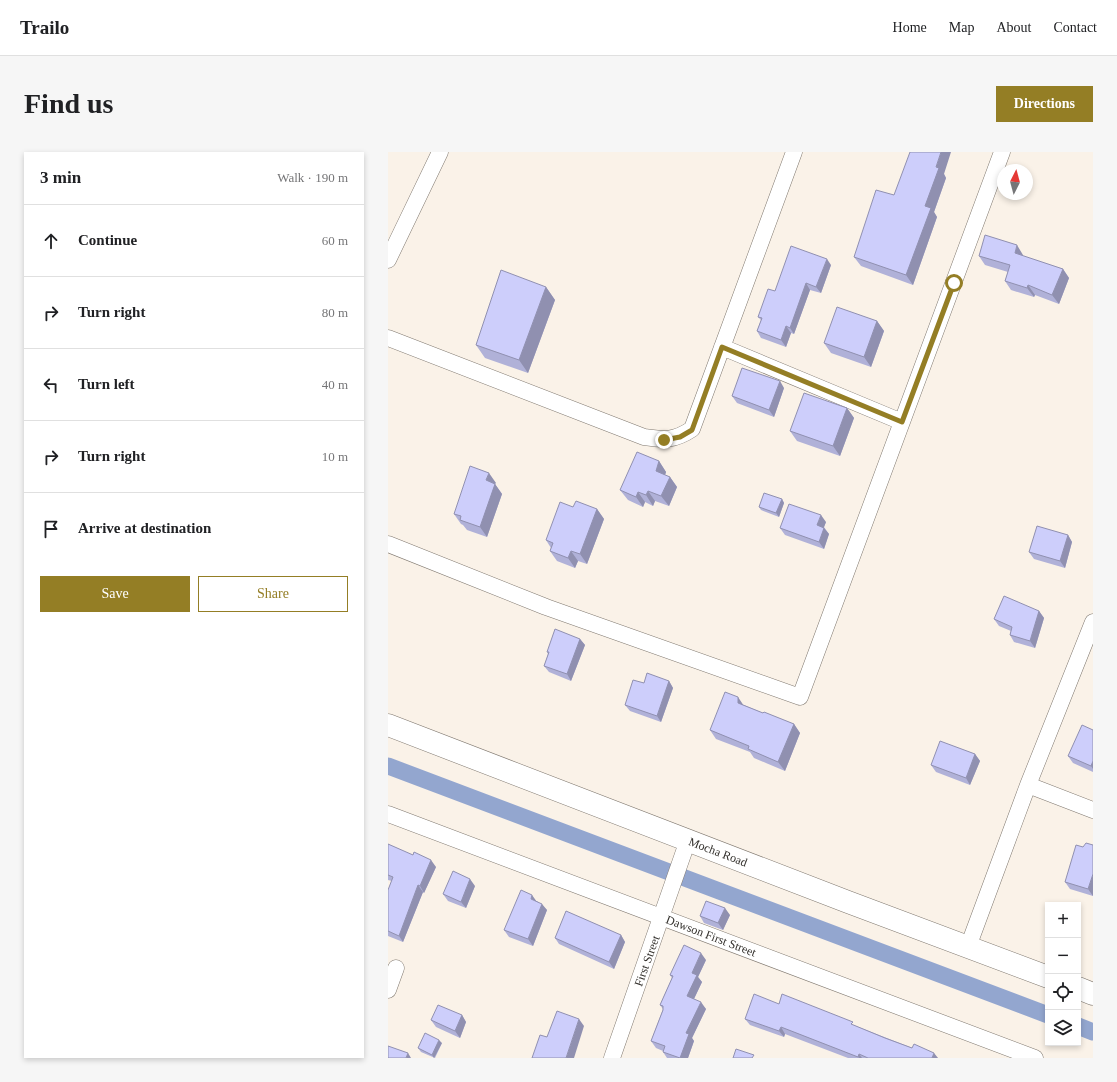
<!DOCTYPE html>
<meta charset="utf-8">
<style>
body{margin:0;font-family:"Times New Roman",serif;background:#f6f6f6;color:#202124}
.controls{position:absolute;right:12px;bottom:12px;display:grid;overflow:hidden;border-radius:0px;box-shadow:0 2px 6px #0003}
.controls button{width:36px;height:36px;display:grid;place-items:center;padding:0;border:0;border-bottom:1px solid #e0e0e0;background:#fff;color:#202124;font:20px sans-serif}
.compass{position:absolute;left:609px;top:12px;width:36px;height:36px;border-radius:50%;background:#fff;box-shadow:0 2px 6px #0003;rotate:6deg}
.stop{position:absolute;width:12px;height:12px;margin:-9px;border:3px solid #947e25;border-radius:50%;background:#fff}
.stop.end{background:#947e25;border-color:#fff;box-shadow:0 1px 4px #0008}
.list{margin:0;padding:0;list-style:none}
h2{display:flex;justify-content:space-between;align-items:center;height:52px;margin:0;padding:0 16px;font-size:17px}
h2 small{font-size:13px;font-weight:400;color:#757577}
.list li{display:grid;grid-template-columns:26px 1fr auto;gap:12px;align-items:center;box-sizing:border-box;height:72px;padding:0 16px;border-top:1px solid #e0e0e0}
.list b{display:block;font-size:15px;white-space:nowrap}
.list em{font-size:13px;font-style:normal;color:#757577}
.actions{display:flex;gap:8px;padding:12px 16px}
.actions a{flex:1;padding:9px 0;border:1px solid #947e25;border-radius:0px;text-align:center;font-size:14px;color:#947e25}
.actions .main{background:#947e25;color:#fff}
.icon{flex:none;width:22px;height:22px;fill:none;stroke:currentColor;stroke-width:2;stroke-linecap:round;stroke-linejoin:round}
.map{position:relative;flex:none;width:705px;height:906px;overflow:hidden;border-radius:0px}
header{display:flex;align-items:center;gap:24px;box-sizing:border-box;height:56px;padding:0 20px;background:#fff;border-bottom:1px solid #e0e0e0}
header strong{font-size:19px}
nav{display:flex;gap:22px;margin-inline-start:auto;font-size:14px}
.intro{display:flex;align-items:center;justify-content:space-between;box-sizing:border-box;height:96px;padding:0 24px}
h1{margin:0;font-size:28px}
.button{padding:10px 18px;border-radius:0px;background:#947e25;color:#fff;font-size:14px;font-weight:700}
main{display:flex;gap:24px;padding:0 24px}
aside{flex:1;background:#fff;border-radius:0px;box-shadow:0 2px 6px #0003}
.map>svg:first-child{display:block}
</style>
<header>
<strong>Trailo</strong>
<nav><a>Home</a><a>Map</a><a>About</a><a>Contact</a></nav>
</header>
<div class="intro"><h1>Find us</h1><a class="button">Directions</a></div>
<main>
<aside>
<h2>3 min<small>Walk · 190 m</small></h2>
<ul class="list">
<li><svg class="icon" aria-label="ahead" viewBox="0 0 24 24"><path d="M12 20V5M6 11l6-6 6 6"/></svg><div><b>Continue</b></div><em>60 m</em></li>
<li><svg class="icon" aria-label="right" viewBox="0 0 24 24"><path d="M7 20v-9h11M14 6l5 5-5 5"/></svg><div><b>Turn right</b></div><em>80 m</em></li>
<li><svg class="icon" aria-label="left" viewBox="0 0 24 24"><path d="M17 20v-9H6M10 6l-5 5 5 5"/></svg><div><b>Turn left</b></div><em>40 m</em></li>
<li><svg class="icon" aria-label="right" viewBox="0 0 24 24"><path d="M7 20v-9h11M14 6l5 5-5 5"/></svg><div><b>Turn right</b></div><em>10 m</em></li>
<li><svg class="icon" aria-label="arrive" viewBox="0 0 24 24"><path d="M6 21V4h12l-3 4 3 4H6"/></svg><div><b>Arrive at destination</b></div></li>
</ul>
<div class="actions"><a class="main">Save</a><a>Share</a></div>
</aside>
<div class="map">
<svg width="705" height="906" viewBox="0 0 705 906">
<rect width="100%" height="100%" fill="#faf2e8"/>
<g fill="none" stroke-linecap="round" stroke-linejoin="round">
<path stroke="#93a6cf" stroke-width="17" d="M0 614 660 863
M690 874 705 880"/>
<g stroke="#807970" stroke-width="17">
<path id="street" d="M0 108 52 0
M0 186 256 285C276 288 286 289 304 277L406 0
M334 195 514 270
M0 392 158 455 412 545 614 0
M640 633 705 658
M0 662 647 906
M580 795 640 633 705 470
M0 838 8 816
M224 906 300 688"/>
</g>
<g stroke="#807970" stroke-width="23">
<path id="secondary" d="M0 573 460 750 660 825
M690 836 705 842"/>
</g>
<use href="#street" stroke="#fff" stroke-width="16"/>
<use href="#secondary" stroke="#fff" stroke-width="22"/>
</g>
<path fill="#b0b1d8" d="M556 22 558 26 546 60 549 65 525 133 473 114 466 105 506 43Z
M635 103V104L675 117 681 126 671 152 647 143 646 145 623 138 617 129 620 120 597 113 591 104Z
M443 113 433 141 422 138 406 182 403 181 398 195 373 186 369 179 373 168 370 165Z
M158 135 167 148 140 221 97 206 88 193Z
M489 169 496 179 483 215 443 201 436 191Z
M396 236 386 265 349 251 344 244Z
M459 256 466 266 452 304 409 289 402 279Z
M271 309 278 320 277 323 282 325 289 335 281 354 267 349 265 354 257 350 255 355 240 348 232 338Z
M108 331 107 332 114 342 99 385 79 378 75 373 73 372 66 362Z
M394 347 396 351 391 365 373 358 371 355Z
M185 355 209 357 216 367 199 412 190 409 187 416 169 409 162 399 163 396 158 388Z
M438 370 436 375 441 382 436 397 397 383 392 376Z
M680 383 684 390 677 416 646 407 641 400Z
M651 459 656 466 647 496 626 490 622 483 623 479 611 474 606 467Z
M192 487 197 493 183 529 161 520 156 514 160 502 159 500Z
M281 529 285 536 273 570 242 559 237 553 256 531Z
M356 553 375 561 406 572 412 581 397 619 366 606 362 600 328 587 322 578Z
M705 578V620L685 611 680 604Z
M587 602 592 609 582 633 548 620 543 613Z
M0 692 48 715 36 741 35 740 15 790 0 784V738L4 729 0 728Z
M705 693V744L682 737 677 730 695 695Z
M87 734 78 756 60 749 55 742Z
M149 749 159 758 145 794 121 785 116 778Z
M342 763 335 778 316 771 312 764Z
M233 783 237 790 226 817 171 792 167 786Z
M318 808 310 825 314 830 306 847 318 857 304 886 306 889 300 906H279L275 900V899L268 896 263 889 275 857 272 853 284 826 282 823Z
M391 852 468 874 550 906H460L397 882 396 885 362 873 357 867Z
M74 863 78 870 72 886 48 875 43 868Z
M54 891 47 906 33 900 30 896Z"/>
<path fill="#9090b0" d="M553 0H563L556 22 558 26 546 60 549 65 525 133 518 123 548 15Z
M629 93 635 103 633 110 627 101Z
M439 107 443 113 433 141 428 135Z
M675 117 681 126 671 152 664 143Z
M418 131 422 138 406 182 402 176Z
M640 133 647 143 646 145 639 136Z
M158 135 167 148 140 221 131 208Z
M489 169 496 179 483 215 476 205Z
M398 174 403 181 398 195 393 188Z
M392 229 396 236 386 265 381 258Z
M459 256 466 266 452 304 445 294Z
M271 309 278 320 275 329 268 319Z
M101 321 108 331 107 332 114 342 99 385 92 375 98 328Z
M282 325 289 335 281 354 273 344Z
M260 339 267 349 265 354 258 343Z
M250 340 257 350 255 355 248 345Z
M394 347 396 351 391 365 388 361Z
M209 357 216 367 199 412 192 402Z
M433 363 438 370 434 380 429 373Z
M436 376 441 382 436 397 431 390Z
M680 383 684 390 677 416 672 409Z
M183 399 190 409 187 416 180 406Z
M651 459 656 466 647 496 642 489Z
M192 487 197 493 183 529 179 522Z
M281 529 285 536 273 570 269 564Z
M350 545 356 554 350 551Z
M406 572 412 581 397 619 390 610Z
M587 602 592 609 582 633 578 626Z
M705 609V617L703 614Z
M43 708 48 715 36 741 32 734Z
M705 722V744L700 737Z
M82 727 87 734 78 756 73 750Z
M30 733 35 740 15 790 11 784Z
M144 743 149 750 143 747Z
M154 752 159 758 145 794 140 787Z
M337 756 342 763 335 778 330 771Z
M233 783 237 790 226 817 221 810Z
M313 801 318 808 310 825 314 830 304 851 299 844 304 821Z
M313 850 318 857 304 886 306 889 300 906H292L298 881Z
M74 863 78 870 72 886 67 879Z
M191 867 196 874 186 906H178Z
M393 875 397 882 396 885 391 879Z
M51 888 54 891 46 906 44 903Z
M20 901 23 906H18Z
M546 901 550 906H544Z
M471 902 474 906H471L470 905Z"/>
<path fill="#cdcefb" stroke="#9090b0" d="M522 0H553L548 15 551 16 537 54 543 56 518 123 466 105 488 38 506 43Z
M597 83 629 93 627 101 675 117 664 143 640 133 639 136 617 129 622 113 591 104Z
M403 94 439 107 428 135 418 131 402 176 398 174 393 188 369 179 374 166 370 165 380 137 387 139Z
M113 118 158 135 131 208 88 193Z
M449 155 489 169 476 205 436 191Z
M354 216 392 229 381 258 344 244Z
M416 241 459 256 445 294 402 279Z
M249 300 271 309 268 319 282 325 273 344 260 339 258 343 250 340 248 345 232 338Z
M82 314 101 321 98 328 107 332 92 375 72 368 73 364 66 362Z
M376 341 394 347 388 361 371 355Z
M188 349 209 357 192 402 183 399 180 406 162 399 165 391 158 388 172 350 185 355Z
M401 352 433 363 429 373 436 376 431 390 392 376Z
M649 374 680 383 672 409 641 400Z
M616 444 651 459 642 489 622 483 624 475 606 467Z
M167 477 192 487 179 522 156 514 161 500H159Z
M259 521 281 529 269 564 237 553 245 528 256 531Z
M337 540 350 545V551L375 561 376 560 406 572 390 610 360 597 361 594 322 578Z
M694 573 705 578V609L703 614 680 604Z
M552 589 587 602 578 626 543 613Z
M698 691 705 693V722L700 737 677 730 688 693 695 695Z
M0 692 25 703 26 700 43 708 32 734 30 733 11 784 0 779V738L5 725 0 723Z
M65 719 82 727 73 750 55 742Z
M133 738 144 743 143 747 154 752 140 787 116 778Z
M318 749 337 756 330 771 312 764Z
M178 759 233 783 221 810 167 786Z
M296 793 313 801 304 821 309 823 299 844 313 850 298 881 301 882 292 906 275 900 277 894 263 889 275 858V854L272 853 285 824 282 823Z
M366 842 391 852 394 842 465 870 463 872 497 886 524 896 526 892 546 901 544 906H480L471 902 470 905 393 875 391 879 357 867Z
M50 853 74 863 67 879 43 868Z
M169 859 191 867 178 906H144L152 883 159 885Z
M37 881 51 888 44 903 30 896Z
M0 894 20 901 18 906H0Z
M348 897 366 903 364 906H345Z"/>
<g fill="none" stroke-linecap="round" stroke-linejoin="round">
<path stroke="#947e25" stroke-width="5" d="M276 288 292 285 304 278 334 195 514 270 566 131"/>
</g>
<g text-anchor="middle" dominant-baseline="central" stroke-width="3.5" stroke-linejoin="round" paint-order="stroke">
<g font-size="12" fill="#33302c" stroke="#fff">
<text transform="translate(330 700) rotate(21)">Mocha Road</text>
<text transform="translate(323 784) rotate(21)">Dawson First Street</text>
<text transform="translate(259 809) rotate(-70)">First Street</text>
</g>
</g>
</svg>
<div class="controls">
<button>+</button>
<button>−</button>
<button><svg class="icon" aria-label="locate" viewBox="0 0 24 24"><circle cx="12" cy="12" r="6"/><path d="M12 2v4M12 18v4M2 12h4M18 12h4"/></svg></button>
<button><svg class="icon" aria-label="layers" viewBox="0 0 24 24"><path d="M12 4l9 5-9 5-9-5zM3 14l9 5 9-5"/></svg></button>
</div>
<svg class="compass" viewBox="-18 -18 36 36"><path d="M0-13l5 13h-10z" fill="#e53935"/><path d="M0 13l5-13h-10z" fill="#757577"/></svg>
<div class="stop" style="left:566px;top:131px"></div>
<div class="stop end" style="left:276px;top:288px"></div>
</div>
</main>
